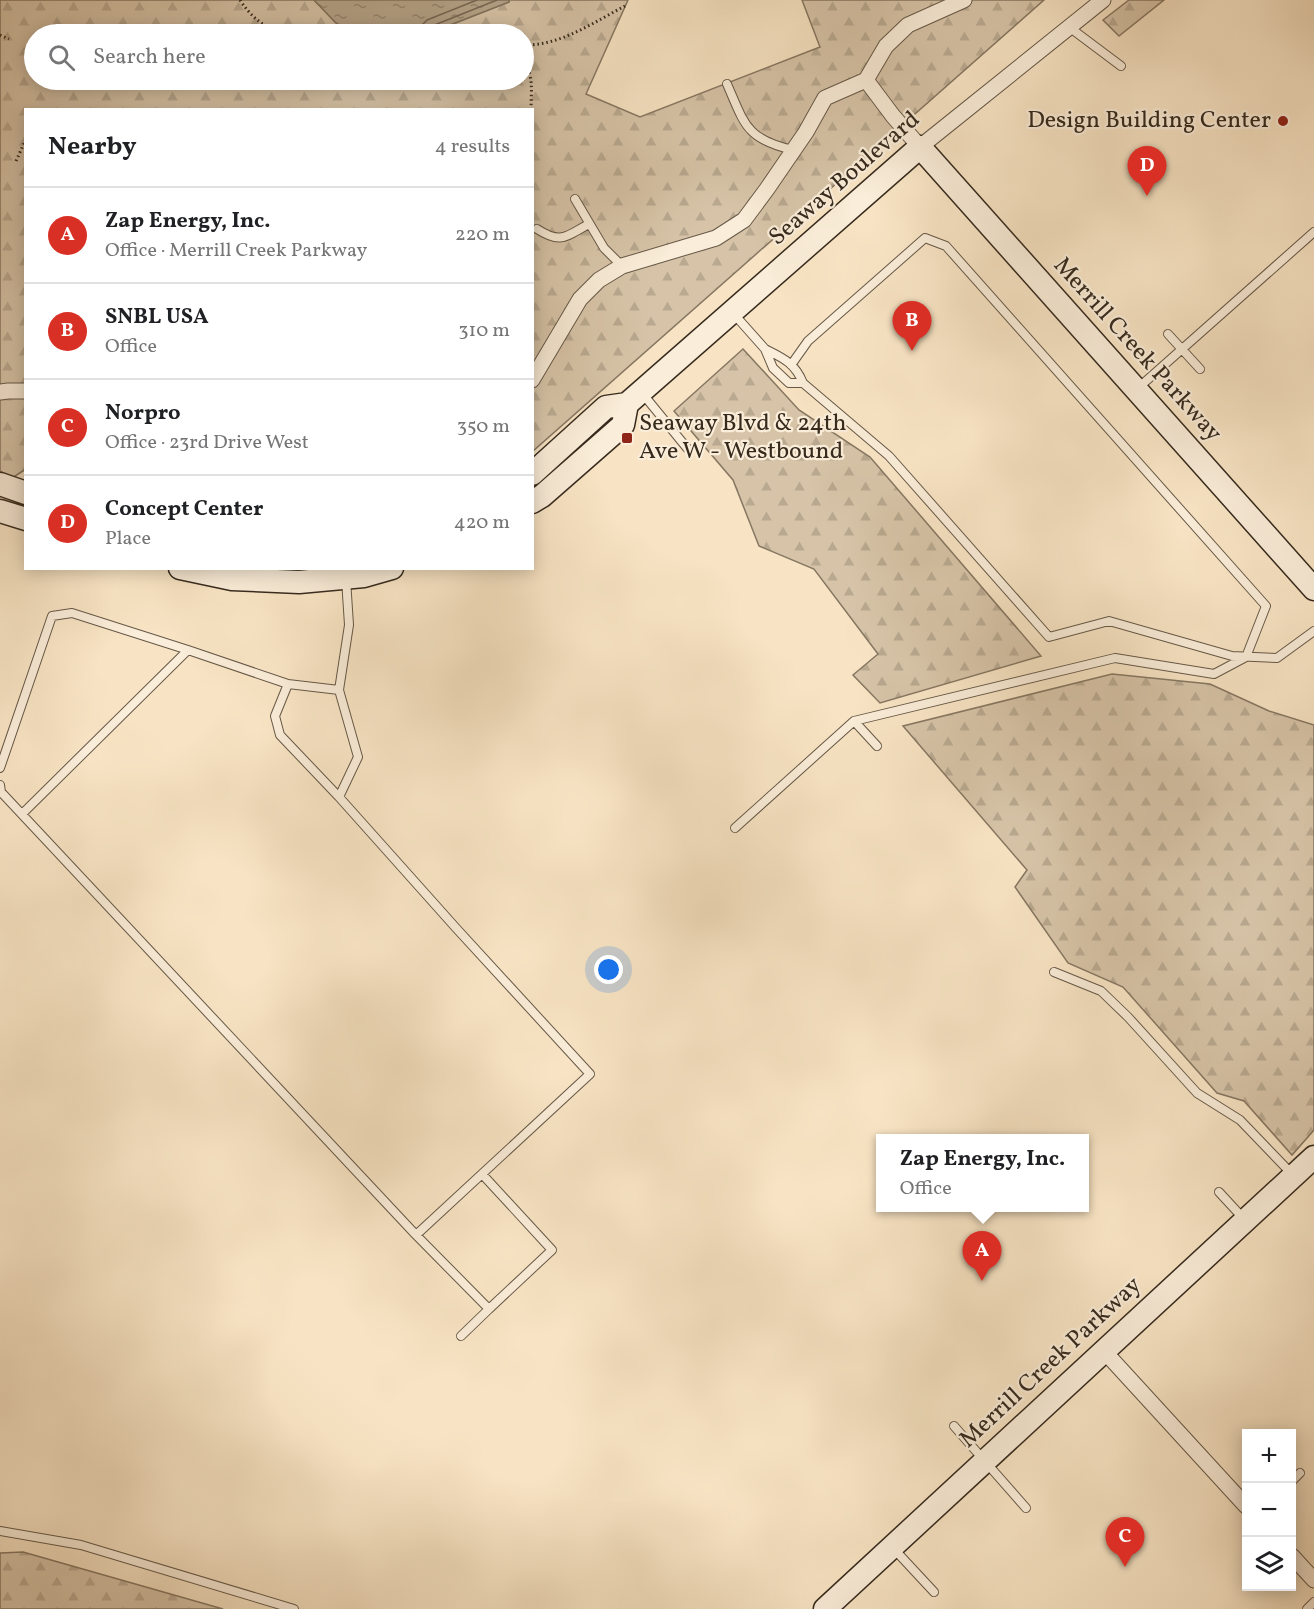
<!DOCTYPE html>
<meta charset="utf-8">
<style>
body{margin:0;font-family:Vollkorn,serif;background:#f2f2f2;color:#202124}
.controls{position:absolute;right:18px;bottom:18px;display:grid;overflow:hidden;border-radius:0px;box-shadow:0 3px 15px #0003}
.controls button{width:54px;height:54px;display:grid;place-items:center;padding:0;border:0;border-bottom:2px solid #e0e0e0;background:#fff;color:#202124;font:30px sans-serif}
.you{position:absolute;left:609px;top:970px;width:21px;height:21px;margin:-15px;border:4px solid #fff;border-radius:50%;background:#1a73e8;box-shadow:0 0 0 9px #1a73e833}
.badge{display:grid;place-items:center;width:39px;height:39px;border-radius:50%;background:#d93025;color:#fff;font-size:20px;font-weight:700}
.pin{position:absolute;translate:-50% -50px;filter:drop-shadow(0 2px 3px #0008)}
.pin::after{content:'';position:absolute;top:32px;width:21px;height:18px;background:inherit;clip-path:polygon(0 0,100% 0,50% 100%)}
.popup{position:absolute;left:876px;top:1134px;width:213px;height:78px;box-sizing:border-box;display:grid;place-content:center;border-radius:0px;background:#fff;filter:drop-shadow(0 2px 4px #0005);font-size:20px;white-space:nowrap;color:#757577}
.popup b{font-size:22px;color:#202124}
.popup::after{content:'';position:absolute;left:50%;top:100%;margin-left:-12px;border:12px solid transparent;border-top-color:#fff}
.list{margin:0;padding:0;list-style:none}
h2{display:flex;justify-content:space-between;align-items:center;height:78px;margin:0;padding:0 24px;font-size:26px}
h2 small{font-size:20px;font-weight:400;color:#757577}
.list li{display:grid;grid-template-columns:39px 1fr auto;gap:18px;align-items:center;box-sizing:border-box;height:96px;padding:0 24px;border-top:2px solid #e0e0e0}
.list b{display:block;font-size:22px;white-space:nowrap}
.list p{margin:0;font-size:20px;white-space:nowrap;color:#757577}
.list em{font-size:20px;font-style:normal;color:#757577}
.icon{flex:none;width:33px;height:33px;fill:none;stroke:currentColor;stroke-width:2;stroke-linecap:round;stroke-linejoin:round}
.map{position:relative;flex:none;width:1314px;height:1609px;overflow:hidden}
.search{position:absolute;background:#fff;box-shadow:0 3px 15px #0003;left:24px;top:24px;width:510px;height:66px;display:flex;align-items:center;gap:15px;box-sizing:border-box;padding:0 21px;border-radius:33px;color:#757577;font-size:22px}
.panel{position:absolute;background:#fff;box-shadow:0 3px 15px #0003;left:24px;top:108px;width:510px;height:462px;border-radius:0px}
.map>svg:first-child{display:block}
</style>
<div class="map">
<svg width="1314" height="1609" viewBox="0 0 1314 1609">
<defs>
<pattern id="forest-firs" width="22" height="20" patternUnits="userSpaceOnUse" patternTransform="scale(1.5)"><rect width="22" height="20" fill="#d7c4a8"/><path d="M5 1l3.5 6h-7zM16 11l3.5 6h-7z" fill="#b9a990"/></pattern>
<pattern id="water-ripples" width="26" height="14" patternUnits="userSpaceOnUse" patternTransform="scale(1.5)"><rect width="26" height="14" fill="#b6a58b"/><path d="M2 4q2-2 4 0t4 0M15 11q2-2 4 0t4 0" fill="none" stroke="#958771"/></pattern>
</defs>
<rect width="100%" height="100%" fill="#f8e4c4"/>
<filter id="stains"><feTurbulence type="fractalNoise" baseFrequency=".00333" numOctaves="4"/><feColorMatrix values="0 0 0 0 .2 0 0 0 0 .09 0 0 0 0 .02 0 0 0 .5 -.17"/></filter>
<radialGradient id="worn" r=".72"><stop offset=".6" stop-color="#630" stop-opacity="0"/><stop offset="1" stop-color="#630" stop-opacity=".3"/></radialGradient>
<path fill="url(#forest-firs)" stroke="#867762" stroke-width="1.5" d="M0 0H314L336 23 353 34H34V80H524V34H427L509 2V0H628L586 94 640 117 820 47 802 0H1044L533 451 532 110H26V469L12 478 0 471Z
M1129 0H1164L1119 36 1103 20Z
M743 349 799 410 870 457 1041 656 880 703 853 675 878 654 814 569 759 546 733 480 674 411Z
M1112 674 1210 684 1269 711 1314 725V1130L1292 1155 1244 1101 1217 1093 1123 987 1068 963 1015 887 1027 870 903 726Z
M23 1552 223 1609H0V1553Z"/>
<path fill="url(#water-ripples)" stroke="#83745f" stroke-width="1.5" d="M314 0H509V2L427 34H353L336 23Z"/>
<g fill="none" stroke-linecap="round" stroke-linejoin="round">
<path stroke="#766854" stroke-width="1.5" d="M420 34 421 26 427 20 477 0
M428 34V30L432 26 497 0"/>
<g stroke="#665847" stroke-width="10">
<path id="lane" d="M1069 27 1121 66
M727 84C745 125 746 139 793 150
M575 199 604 248 622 266
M537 229C562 245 566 236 589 224
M733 313 765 349
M1168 334 1200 369
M765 349C783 358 795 363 803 383H789L773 368Z
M803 383 889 456 1049 637 1109 621 1232 656 1277 658 1314 631
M1137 389 1314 232
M642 393 687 448
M346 579 349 625 339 690 288 684 275 716 280 735 339 797 456 928 590 1074 416 1235 489 1309 461 1336
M188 650 288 684
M339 690 358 757 339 797
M854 721 877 746
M0 768 52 616 72 613 188 650 22 814
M0 785 1 792 416 1235
M735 828 854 721 1115 658 1214 674 1246 657 1266 606 946 246 925 238 808 341 791 365
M1054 972 1101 991 1128 1017 1197 1093 1240 1120 1291 1173
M482 1174 552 1250 489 1309
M1219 1192 1243 1218
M954 1426 1026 1508
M1292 1481 1300 1473
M0 1531 81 1545 294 1609
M894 1549 934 1592
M1307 1609 1314 1602"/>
</g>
<g stroke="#665847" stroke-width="17">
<path id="street" d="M866 80 893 116 920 147 1103 0
M532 380 580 299 599 280 622 266 716 238 744 220 767 189 806 132 825 98 866 80 886 46 908 25 964 0
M0 392 8 391H26
M1104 1351 1246 1506
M1292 1556 1314 1580"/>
</g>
<g stroke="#362a1d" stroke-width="25">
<path id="secondary" d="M532 474 606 407 627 404 920 147 1314 589
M0 484 26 493
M532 502 542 496 623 425 627 404
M0 511 26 519
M180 568 232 579 299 582 364 576 392 568
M825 1609 1314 1157"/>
</g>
<path stroke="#362a1d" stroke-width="3" stroke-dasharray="1.5 3" stroke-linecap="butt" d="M240 0C250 16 264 27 281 34
M0 35 9 39
M524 45C560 46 594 22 625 6
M524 60C534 79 531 89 531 110
M16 161 26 139"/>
<use href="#lane" stroke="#faedd9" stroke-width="8"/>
<use href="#street" stroke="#faedd9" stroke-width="15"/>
<use href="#secondary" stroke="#faedd9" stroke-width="22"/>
</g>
<g fill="#8f2418" stroke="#faedd9" stroke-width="2">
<circle cx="1283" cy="121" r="6"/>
<rect x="621" y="432" width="12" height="12" rx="3"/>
</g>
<g text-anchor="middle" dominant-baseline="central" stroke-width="4.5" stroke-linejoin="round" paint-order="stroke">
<g font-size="24" fill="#362a1d" stroke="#faedd9" text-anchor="end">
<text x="1271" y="121">Design Building Center</text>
<text x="639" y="424" text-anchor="start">Seaway Blvd &amp; 24th<tspan x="639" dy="28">Ave W - Westbound</tspan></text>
</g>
<g font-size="24" fill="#362a1d" stroke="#faedd9">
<text transform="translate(845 179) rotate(-41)">Seaway Boulevard</text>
<text transform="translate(1137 350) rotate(48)">Merrill Creek Parkway</text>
<text transform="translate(1051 1363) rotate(-43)">Merrill Creek Parkway</text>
</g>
</g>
<rect width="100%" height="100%" filter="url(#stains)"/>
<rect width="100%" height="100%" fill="url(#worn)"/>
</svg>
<div class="controls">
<button>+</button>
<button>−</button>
<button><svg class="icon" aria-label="layers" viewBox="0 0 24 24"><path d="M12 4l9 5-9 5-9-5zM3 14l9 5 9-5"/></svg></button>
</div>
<div class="you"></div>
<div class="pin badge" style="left:982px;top:1281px">A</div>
<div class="popup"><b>Zap Energy, Inc.</b>Office</div>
<div class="pin badge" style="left:912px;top:351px">B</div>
<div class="pin badge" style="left:1125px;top:1567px">C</div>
<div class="pin badge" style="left:1147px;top:196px">D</div>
<div class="search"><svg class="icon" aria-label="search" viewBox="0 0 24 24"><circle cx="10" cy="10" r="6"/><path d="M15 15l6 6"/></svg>Search here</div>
<section class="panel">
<h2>Nearby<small>4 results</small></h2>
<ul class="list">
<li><span class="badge">A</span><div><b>Zap Energy, Inc.</b><p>Office · Merrill Creek Parkway</p></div><em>220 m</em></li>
<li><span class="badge">B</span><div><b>SNBL USA</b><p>Office</p></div><em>310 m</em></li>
<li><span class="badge">C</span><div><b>Norpro</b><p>Office · 23rd Drive West</p></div><em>350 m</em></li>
<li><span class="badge">D</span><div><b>Concept Center</b><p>Place</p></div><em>420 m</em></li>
</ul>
</section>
</div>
